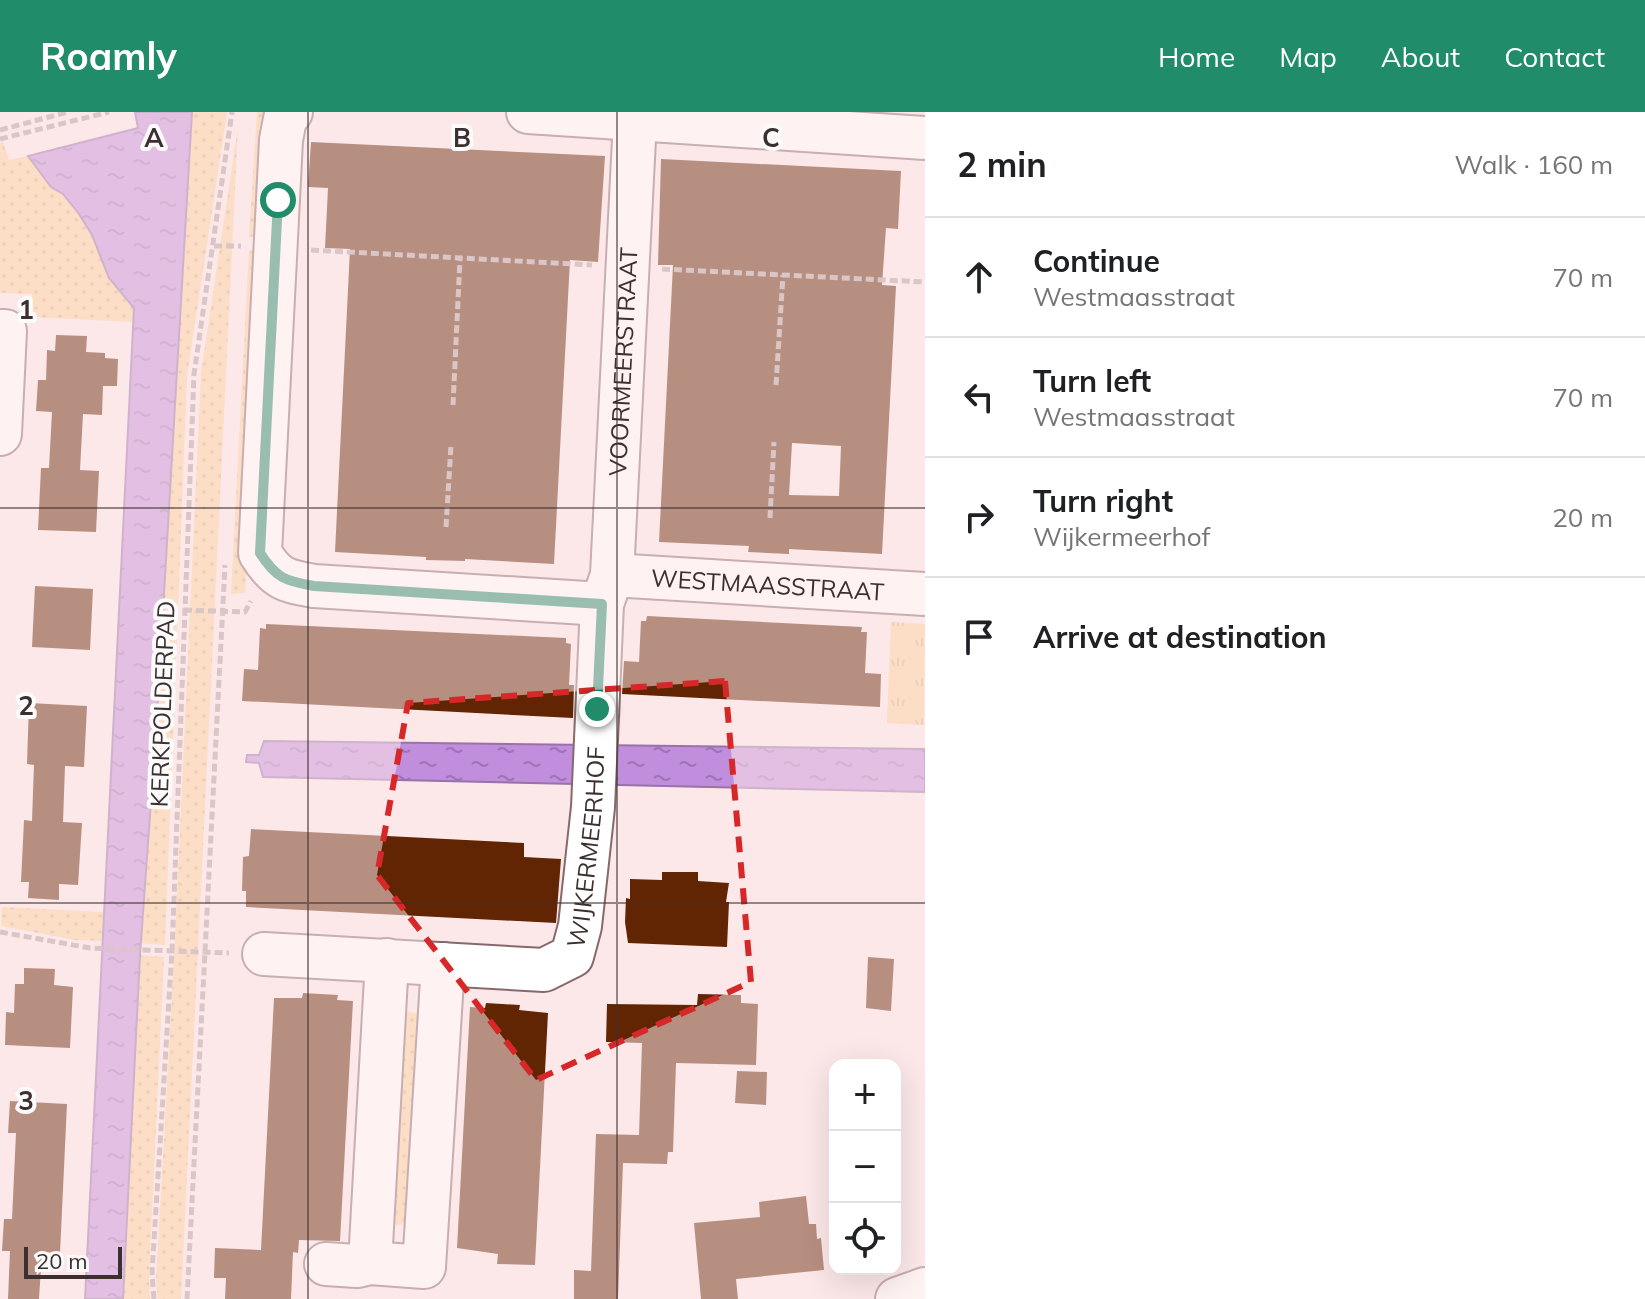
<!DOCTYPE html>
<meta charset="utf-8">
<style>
body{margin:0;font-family:Mulish,sans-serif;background:#f6f6f6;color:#202124}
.controls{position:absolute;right:24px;bottom:24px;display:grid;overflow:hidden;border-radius:16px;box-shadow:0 8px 32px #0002}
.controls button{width:72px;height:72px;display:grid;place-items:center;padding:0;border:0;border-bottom:2px solid #e0e0e0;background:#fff;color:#202124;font:40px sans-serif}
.scale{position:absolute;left:24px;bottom:20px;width:98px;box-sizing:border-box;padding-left:8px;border:4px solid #3c2f2f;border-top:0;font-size:22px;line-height:28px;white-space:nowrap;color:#3c2f2f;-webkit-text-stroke:6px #fbfbfb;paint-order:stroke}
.stop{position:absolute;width:24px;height:24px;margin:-18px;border:6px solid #218c6a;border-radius:50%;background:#fff}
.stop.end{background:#218c6a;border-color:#fff;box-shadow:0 2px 8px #0008}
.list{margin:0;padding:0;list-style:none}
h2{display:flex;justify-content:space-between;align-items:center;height:104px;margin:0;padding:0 32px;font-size:34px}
h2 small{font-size:26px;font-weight:400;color:#757577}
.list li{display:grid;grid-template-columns:52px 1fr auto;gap:24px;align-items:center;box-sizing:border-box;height:120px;padding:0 32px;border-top:2px solid #e0e0e0}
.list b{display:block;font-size:30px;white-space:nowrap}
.list p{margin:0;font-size:26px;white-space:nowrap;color:#757577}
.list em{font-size:26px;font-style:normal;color:#757577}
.icon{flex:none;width:44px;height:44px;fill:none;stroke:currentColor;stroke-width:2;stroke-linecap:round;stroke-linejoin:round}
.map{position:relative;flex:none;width:925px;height:1187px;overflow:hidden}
header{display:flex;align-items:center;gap:48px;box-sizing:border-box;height:112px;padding:0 40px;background:#218c6a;color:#fff}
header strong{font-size:38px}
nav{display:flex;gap:44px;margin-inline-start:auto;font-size:28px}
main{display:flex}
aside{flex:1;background:#fff}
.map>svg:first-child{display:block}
</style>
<header>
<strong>Roamly</strong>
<nav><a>Home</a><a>Map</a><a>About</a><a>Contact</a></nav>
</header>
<main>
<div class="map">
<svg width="925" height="1187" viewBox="0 0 925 1187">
<defs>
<pattern id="grass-dots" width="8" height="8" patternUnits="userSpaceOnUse" patternTransform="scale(2)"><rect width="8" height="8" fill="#fad199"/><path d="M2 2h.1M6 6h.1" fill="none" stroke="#d7b484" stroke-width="1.8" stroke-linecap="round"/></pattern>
<pattern id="park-tufts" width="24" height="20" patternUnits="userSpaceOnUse" patternTransform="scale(2)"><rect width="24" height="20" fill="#fad199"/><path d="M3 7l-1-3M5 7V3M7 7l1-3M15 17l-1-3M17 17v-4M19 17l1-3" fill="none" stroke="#d7b484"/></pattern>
<pattern id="water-ripples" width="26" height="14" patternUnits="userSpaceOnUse" patternTransform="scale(2)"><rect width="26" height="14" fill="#c08edc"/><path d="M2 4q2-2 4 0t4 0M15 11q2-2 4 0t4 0" fill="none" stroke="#9d74b3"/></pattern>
</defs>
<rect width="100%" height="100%" fill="#fde8e9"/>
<path fill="url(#grass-dots)" d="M192 0H227L187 264 165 833 141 831 154 646 169 638H155Z
M257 0H269L264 125H249Z
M238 15 181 1187H158L156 1169 174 848 201 261Z
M3 30 9 48 27 44 51 75 63 82 79 102 92 123 109 166 134 196V210L31 205 32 182 0 181V31Z
M249 138 263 139 245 481 231 482Z
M2 795 104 800 103 829 75 828 1 814Z
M140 843 164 845 149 1164 150 1187H123Z
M401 900 420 901 407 1113 390 1112Z"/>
<path fill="url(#park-tufts)" d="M891 510 925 512 924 613 887 611Z"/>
<path fill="url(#water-ripples)" stroke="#9872a8" stroke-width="2" d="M135 0H192L155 637 169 638V646L154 647 140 843 123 1187H85L134 196 109 166 92 123 79 102 63 82 51 75 28 44 138 16Z
M264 629 925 637V680L263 665 259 651 246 650 247 643H259Z"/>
<path fill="#622503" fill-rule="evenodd" d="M311 30 605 44 598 150 570 148 554 452 465 447V449L426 448V445L335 440 350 137 325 136 328 76 308 75Z
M661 47 901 59 898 117 886 116 882 173 896 174 882 442 789 437V442L748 440 749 434 659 430 673 153H658ZM792 331 841 334 839 384 789 383Z
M56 223 87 224 86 240 105 241V246L118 247 117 274H103L102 303 83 302 80 358 99 359 96 420 38 418 41 356H49L52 300 36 299 38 268H46L47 238 55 239Z
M35 474 93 477 90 538 32 535Z
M647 504 862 515 861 520H867L865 561 881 562 880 595 622 582 624 549 639 550 641 509H646Z
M266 512 566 526V531L571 532 569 573H574L573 606 242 589 244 557 258 558 260 516 266 517Z
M29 591 87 594 84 655 65 654 63 710 82 711 78 773 59 772V788L28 786 29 770H21L24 708 32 709 33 680 34 653 27 652Z
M251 717 524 731V745L561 747 556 811 246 795V779H242L243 745 249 744Z
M662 760H698V769L729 771 726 790H729L727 835 628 831 625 810 626 786 630 787V767L662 768Z
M868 845 894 847 891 899 866 896Z
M24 856 55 857 54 873 73 875 70 936 5 933 6 900 14 901 15 872H24Z
M303 881 338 883 337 888 353 889 340 1129 299 1128 298 1141 293 1140 291 1187H225L226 1166H214L215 1136 261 1138 274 886H302Z
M698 882 741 883V891L758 892 756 953 676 951 673 1040H668L667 1052 623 1051 618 1187H574V1158L591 1159 596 1022 639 1023 642 931 606 930 607 892 697 893Z
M486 891 520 893 519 898 548 901 535 1153 497 1152 498 1142 457 1136 470 895 485 896Z
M737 959 767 960 766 993 735 991Z
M10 989 67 992 60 1141 42 1140 39 1187H8L10 1139H2L4 1107H12L16 1021H8Z
M806 1084 809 1112H816L817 1127 821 1126 824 1158 736 1167 738 1187H701L694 1111 760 1105 759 1090Z"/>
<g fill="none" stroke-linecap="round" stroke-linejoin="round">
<g stroke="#87696b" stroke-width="46">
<g id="minor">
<path d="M291 0 285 7 281 28 260 441C276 467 285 469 314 474L602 492"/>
<path d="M528 0 925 26"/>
<path d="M0 219H5L0 322"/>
<path id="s1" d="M612 463 925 482"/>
<path id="s2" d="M264 842 544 858 572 844 580 814 593 695 602 492 612 463 635 7"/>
<path d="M370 1151 387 848"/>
<path d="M326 1152 357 1154 370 1151 424 1155 443 852"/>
<path d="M897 1187 925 1177"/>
</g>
</g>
<path stroke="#af9d9e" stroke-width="5" stroke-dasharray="8 4" stroke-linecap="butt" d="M0 18 68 0
M0 27 109 0
M214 134H241
M311 138 592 153
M662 157 925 170
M776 273 783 163
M453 293 460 147
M770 406 774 330
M446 415 451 333
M184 498 245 500 251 489
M0 820 90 836 229 841
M154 1187 152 1161 172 839 194 262 232 0
M187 1187 225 453"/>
<use href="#minor" stroke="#fff" stroke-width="42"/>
</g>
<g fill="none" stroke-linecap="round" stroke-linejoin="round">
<path stroke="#218c6a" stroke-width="10" d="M278 88 260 441C276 466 285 469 314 474L602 492 597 597"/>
</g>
<path d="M0 0H925V1187H0ZM725 569 751 870 536 968 377 763 408 591Z" fill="#fde8e9" fill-opacity=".55" fill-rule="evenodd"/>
<path fill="none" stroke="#d62828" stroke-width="6" stroke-dasharray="16 10" stroke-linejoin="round" d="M725 569 751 870 536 968 377 763 408 591Z"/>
<path fill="none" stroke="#3c2f2f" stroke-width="2" stroke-opacity="0.55" d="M308 0V1187M617 0V1187M0 396H925M0 791H925"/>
<g text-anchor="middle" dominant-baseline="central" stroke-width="8" stroke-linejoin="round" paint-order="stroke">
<g font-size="24" fill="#3c2f2f" stroke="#fbfbfb">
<text stroke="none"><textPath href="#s2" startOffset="910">VOORMEERSTRAAT</textPath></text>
<text stroke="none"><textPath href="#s1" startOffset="156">WESTMAASSTRAAT</textPath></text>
<text transform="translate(162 592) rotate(-88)">KERKPOLDERPAD</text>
<text stroke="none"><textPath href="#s2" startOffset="422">WIJKERMEERHOF</textPath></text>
</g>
</g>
<g font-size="26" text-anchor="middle" font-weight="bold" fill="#3c2f2f" stroke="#fbfbfb" stroke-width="8" stroke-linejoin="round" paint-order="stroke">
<text x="154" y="35">A</text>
<text x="462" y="35">B</text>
<text x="771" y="35">C</text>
<text x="26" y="207">1</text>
<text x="26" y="603">2</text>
<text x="26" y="998">3</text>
</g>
</svg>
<div class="controls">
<button>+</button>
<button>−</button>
<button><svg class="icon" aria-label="locate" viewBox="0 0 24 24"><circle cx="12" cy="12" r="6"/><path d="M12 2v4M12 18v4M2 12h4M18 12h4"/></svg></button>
</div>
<div class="scale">20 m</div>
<div class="stop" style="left:278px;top:88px"></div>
<div class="stop end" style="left:597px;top:597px"></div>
</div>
<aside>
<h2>2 min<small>Walk · 160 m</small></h2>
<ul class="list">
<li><svg class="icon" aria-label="ahead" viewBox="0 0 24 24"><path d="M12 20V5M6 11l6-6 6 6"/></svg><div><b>Continue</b><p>Westmaasstraat</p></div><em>70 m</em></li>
<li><svg class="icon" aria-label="left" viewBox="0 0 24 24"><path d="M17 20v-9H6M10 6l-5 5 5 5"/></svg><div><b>Turn left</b><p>Westmaasstraat</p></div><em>70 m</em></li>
<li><svg class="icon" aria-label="right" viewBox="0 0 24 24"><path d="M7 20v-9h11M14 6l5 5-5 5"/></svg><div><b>Turn right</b><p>Wijkermeerhof</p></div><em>20 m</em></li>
<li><svg class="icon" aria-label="arrive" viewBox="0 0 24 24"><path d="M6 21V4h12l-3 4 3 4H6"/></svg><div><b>Arrive at destination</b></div></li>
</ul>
</aside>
</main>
